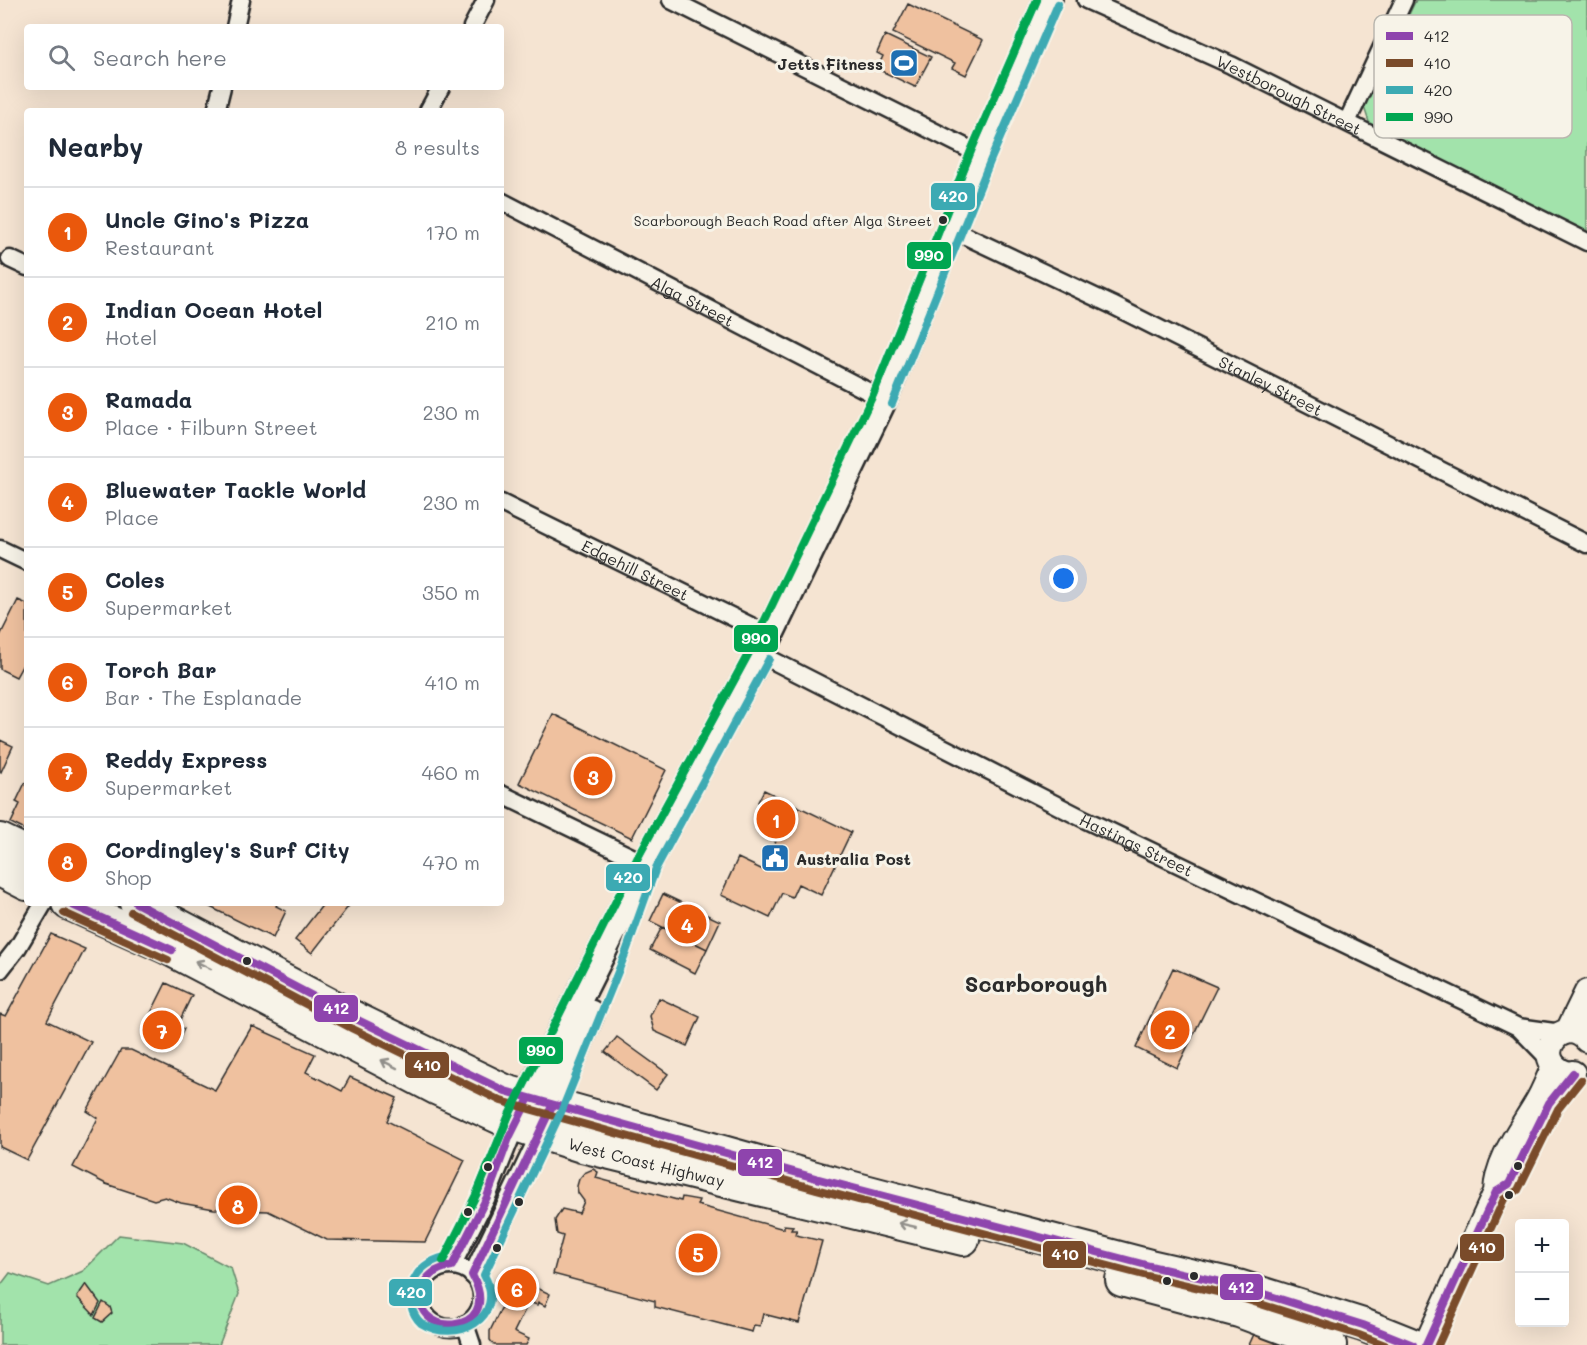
<!DOCTYPE html>
<meta charset="utf-8">
<style>
body{margin:0;font-family:Mali,sans-serif;background:#f6f6f7;color:#1f2937}
.controls{position:absolute;right:18px;bottom:18px;display:grid;overflow:hidden;border-radius:6px;box-shadow:0 6px 24px #0002}
.controls button{width:54px;height:54px;display:grid;place-items:center;padding:0;border:0;border-bottom:2px solid #e0e1e3;background:#fff;color:#1f2937;font:30px sans-serif}
.you{position:absolute;left:1064px;top:579px;width:21px;height:21px;margin:-15px;border:4px solid #fff;border-radius:50%;background:#1a73e8;box-shadow:0 0 0 9px #1a73e833}
.badge{display:grid;place-items:center;width:39px;height:39px;border-radius:50%;background:#ea580c;color:#fff;font-size:20px;font-weight:700}
.pin{position:absolute;translate:-50% -50%;border:3px solid #fff;box-shadow:0 2px 6px #0006}
.list{margin:0;padding:0;list-style:none}
h2{display:flex;justify-content:space-between;align-items:center;height:78px;margin:0;padding:0 24px;font-size:26px}
h2 small{font-size:20px;font-weight:400;color:#747a83}
.list li{display:grid;grid-template-columns:39px 1fr auto;gap:18px;align-items:center;box-sizing:border-box;height:90px;padding:0 24px;border-top:2px solid #e0e1e3}
.list b{display:block;font-size:22px;white-space:nowrap}
.list p{margin:0;font-size:20px;white-space:nowrap;color:#747a83}
.list em{font-size:20px;font-style:normal;color:#747a83}
.icon{flex:none;width:33px;height:33px;fill:none;stroke:currentColor;stroke-width:2;stroke-linecap:round;stroke-linejoin:round}
.map{position:relative;flex:none;width:1587px;height:1345px;overflow:hidden}
.search{position:absolute;background:#fff;box-shadow:0 6px 24px #0002;left:24px;top:24px;width:480px;height:66px;display:flex;align-items:center;gap:15px;box-sizing:border-box;padding:0 21px;border-radius:6px;color:#747a83;font-size:22px}
.panel{position:absolute;background:#fff;box-shadow:0 6px 24px #0002;left:24px;top:108px;width:480px;height:798px;border-radius:6px}
.map>svg:first-child{display:block}
</style>
<div class="map">
<svg width="1587" height="1345" viewBox="0 0 1587 1345">
<rect width="100%" height="100%" fill="#f5e4d2"/>
<filter id="ink" filterUnits="userSpaceOnUse"><feTurbulence type="fractalNoise" baseFrequency=".0167" numOctaves="2"/><feDisplacementMap in="SourceGraphic" scale="12" xChannelSelector="R" yChannelSelector="G"/><feConvolveMatrix kernelMatrix="1 2 1 2 8 2 1 2 1" color-interpolation-filters="sRGB"/></filter>
<g filter="url(#ink)">
<path fill="#a2e3ab" stroke="#66876b" stroke-width="1.5" d="M1416 0H1587V239L1371 128 1364 107Z
M119 1235 183 1243 231 1268 239 1294 219 1345H0V1286L10 1273 49 1286 83 1271Z"/>
<path fill="#efc19f" stroke="#2b2b2b" stroke-width="1.5" d="M908 4 983 40 966 75 952 68 955 63 893 33Z
M885 35 931 57 915 87 877 69 883 56 877 53Z
M18 600 27 604V657L16 677 0 669V636Z
M553 714 666 770 632 838 519 783Z
M0 740 13 746 1 772 0 771Z
M25 783 27 784V831L11 823 20 804 16 802Z
M764 790 851 832 821 895 798 884 792 897 782 893 770 918 721 895 738 858 763 870 776 841 759 833 771 808 758 802Z
M663 894 720 921 707 949 650 921Z
M202 903H278L276 906 286 911 273 938Z
M324 903H351L312 953 295 940Z
M662 927 707 949 695 973 650 950Z
M51 934 85 949 47 1021 91 1042 27 1160 0 1147V1014L6 1016Z
M1173 968 1217 987 1177 1068 1136 1048Z
M166 983 192 995 177 1026 184 1029 175 1047 142 1031Z
M659 998 700 1017 687 1046 654 1031 650 1016Z
M252 1026 315 1054 306 1072 342 1091 350 1077 397 1098 387 1121 465 1160 425 1242 327 1240 268 1211 214 1209 181 1203 165 1197 154 1200 106 1184 73 1167 98 1118 87 1111 121 1050H131L215 1090Z
M617 1037 668 1074 656 1090 605 1052Z
M593 1169 598 1172 596 1178 681 1201 682 1197 699 1200 697 1205 784 1229V1225L793 1226 791 1230H797L796 1235 822 1241 799 1323 763 1314 760 1326 754 1325 752 1332 655 1307V1301L553 1274 563 1236 557 1234 555 1220 562 1209 579 1213 584 1201 578 1193 577 1186 579 1179 584 1173Z
M516 1278 550 1294 545 1306 538 1302 537 1305 529 1302 514 1332 529 1339 526 1345H494L490 1340V1331Z
M86 1284 100 1303 94 1315 77 1297Z
M103 1302 110 1307 112 1313 102 1322 95 1318Z
M1255 1332 1283 1345H1249Z"/>
<g fill="none" stroke-linecap="round" stroke-linejoin="round">
<g stroke="#2b2b2b" stroke-width="21">
<g id="street">
<path d="M671 0 981 155"/>
<path id="s1" d="M1086 0 1231 65 1587 242"/>
<path d="M235 27 241 0"/>
<path d="M472 27 486 0"/>
<path d="M216 111 222 87"/>
<path d="M428 111 441 87"/>
<path d="M1347 122 1404 0"/>
<path id="s2" d="M501 201 883 399"/>
<path id="s3" d="M951 229 1112 305 1587 544"/>
<path d="M10 259 27 267"/>
<path id="s4" d="M501 503 769 635"/>
<path d="M0 549 27 562"/>
<path id="s5" d="M760 654 1086 820 1518 1027 1561 1033"/>
<path d="M501 794 646 864"/>
<path d="M0 970 18 947 44 903"/>
<path d="M1518 1027 1551 1061"/>
<path d="M452 1266 487 1197 516 1125"/>
<circle cx="451" cy="1297" r="31"/>
<path d="M472 1275 540 1133"/>
<path d="M465 1324 472 1345"/>
</g>
</g>
<g stroke="#2b2b2b" stroke-width="28">
<path id="secondary" d="M1568 1031 1587 992
M1566 1073C1529 1060 1561 1012 1587 1040
M1545 1112 1549 1103 1573 1073
M1426 1345 1496 1192C1497 1160 1520 1131 1536 1104 1543 1093 1548 1079 1554 1066"/>
</g>
<g stroke="#2b2b2b" stroke-width="32">
<path id="primary" d="M520 1115 646 864 760 654 883 399 981 155 1048 0
M545 1123 590 1014"/>
</g>
<g stroke="#2b2b2b" stroke-width="36">
<g id="highway">
<path d="M0 840 27 853"/>
<path d="M0 870 27 884"/>
<path id="s6" d="M68 903 166 947 438 1089 516 1125 582 1146 963 1239"/>
<path d="M136 903 358 1020 505 1091 819 1179 1150 1266 1238 1286 1363 1325 1413 1345"/>
<path d="M1122 1280 1239 1311 1330 1345"/>
</g>
</g>
<use href="#street" stroke="#f7f3e8" stroke-width="16"/>
<use href="#secondary" stroke="#f7f3e8" stroke-width="24"/>
<use href="#primary" stroke="#f7f3e8" stroke-width="27"/>
<use href="#highway" stroke="#f7f3e8" stroke-width="32"/>
<g stroke="#f7f3e8" stroke-width="12">
<path id="bus-1" d="M68 903 172 950
M136 903 358 1020 505 1091 819 1179 1150 1266 1238 1286 1363 1325 1413 1345
M529 1098 509 1138 487 1197 452 1266C439 1268 428 1273 423 1286 403 1339 507 1339 472 1275L552 1106
M1426 1345 1496 1192 1509 1184 1549 1103 1573 1073"/>
</g>
<g stroke="#f7f3e8" stroke-width="12">
<path id="bus-2" d="M131 912 353 1029 501 1101 816 1189 1147 1276 1235 1296 1359 1335 1385 1345
M64 913 168 960
M1438 1345 1504 1199 1518 1190 1558 1109 1581 1080"/>
</g>
<g stroke="#f7f3e8" stroke-width="12">
<path id="bus-3" d="M873 395 971 151 1037 0
M892 404 991 159 1058 4
M751 649 637 859 509 1115 477 1193 445 1257C429 1261 417 1269 412 1285 408 1299 411 1314 421 1323 456 1345 508 1318 484 1275L562 1110 626 952 656 868 769 659"/>
</g>
<g stroke="#f7f3e8" stroke-width="12">
<path id="bus-4" d="M443 1261 477 1193 509 1115 637 859 751 649 873 395 971 151 1037 0"/>
</g>
<use href="#bus-1" stroke="#8e44ad" stroke-width="8"/>
<use href="#bus-2" stroke="#7a4b2a" stroke-width="8"/>
<use href="#bus-3" stroke="#3caab3" stroke-width="8"/>
<use href="#bus-4" stroke="#00a651" stroke-width="8"/>
</g>
<defs><path id="oneway-shaft" d="M-6 0H5M1.5-3L5.5 0L1.5 3" fill="none" stroke-width="1.6" stroke-linecap="round" stroke-linejoin="round" transform="scale(1.5)"/></defs>
<g stroke="#918f8a">
<use href="#oneway-shaft" transform="translate(203 965) rotate(-153)"/>
<use href="#oneway-shaft" transform="translate(389 1064) rotate(-153)"/>
<use href="#oneway-shaft" transform="translate(907 1225) rotate(-167)"/>
</g>
</g>
<defs>
<g id="stadium-square" transform="scale(1.5)"><rect x="-9" y="-9" width="18" height="18" rx="4" fill="#1f6fb2" stroke="#f7f3e8"/><path d="M0-5a6.5 5 0 1 0 0 10a6.5 5 0 1 0 0-10ZM-3.5-1.8h7v3.6h-7Z" fill="#fff"/></g>
<g id="civic-square" transform="scale(1.5)"><rect x="-9" y="-9" width="18" height="18" rx="4" fill="#1f6fb2" stroke="#f7f3e8"/><path d="M-.6-6.5H3V-4.5H.6V-3L4-1V1h2V6H-6V1h2V-1L-.6-3ZM-1.2 2.5V6h2.4V2.5Z" fill="#fff"/></g>
</defs>
<g fill-rule="evenodd">
<use href="#stadium-square" x="904" y="63"/>
<use href="#civic-square" x="775" y="858"/>
</g>
<g fill="#2b2b2b" stroke="#f7f3e8" stroke-width="2">
<circle cx="943" cy="220" r="5"/>
<circle cx="247" cy="961" r="5"/>
<circle cx="1518" cy="1166" r="5"/>
<circle cx="488" cy="1167" r="5"/>
<circle cx="1509" cy="1195" r="5"/>
<circle cx="519" cy="1202" r="5"/>
<circle cx="468" cy="1212" r="5"/>
<circle cx="497" cy="1248" r="5"/>
<circle cx="1194" cy="1276" r="5"/>
<circle cx="1167" cy="1281" r="5"/>
</g>
<g text-anchor="middle" dominant-baseline="central" stroke-width="6" stroke-linejoin="round" paint-order="stroke">
<g font-size="14" fill="#2b2b2b" stroke="#f7f3e8" text-anchor="end">
<text x="932" y="220">Scarborough Beach Road after Alga Street</text>
</g>
<g font-size="16" font-weight="bold" fill="#2b2b2b" stroke="#f7f3e8" text-anchor="end">
<text x="883" y="63">Jetts Fitness</text>
<text x="796" y="858" text-anchor="start">Australia Post</text>
</g>
<g font-size="16" fill="#2b2b2b" stroke="#f7f3e8">
<text stroke="none"><textPath href="#s1" startOffset="224">Westborough Street</textPath></text>
<text stroke="none"><textPath href="#s2" startOffset="216">Alga Street</textPath></text>
<text stroke="none"><textPath href="#s3" startOffset="356">Stanley Street</textPath></text>
<text stroke="none"><textPath href="#s4" startOffset="150">Edgehill Street</textPath></text>
<text stroke="none"><textPath href="#s5" startOffset="422">Hastings Street</textPath></text>
<text stroke="none"><textPath href="#s6" startOffset="636">West Coast Highway</textPath></text>
</g>
<g font-size="22" font-weight="bold" fill="#2b2b2b" stroke="#f7f3e8">
<text x="1036" y="983">Scarborough</text>
</g>
</g>
<rect x="1374" y="15" width="198" height="123" rx="9" fill="#f7f3e8" stroke="#bab7af" stroke-width="1.5"/>
<rect x="1386" y="32" width="27" height="8" fill="#8e44ad"/>
<rect x="1386" y="59" width="27" height="8" fill="#7a4b2a"/>
<rect x="1386" y="86" width="27" height="8" fill="#3caab3"/>
<rect x="1386" y="113" width="27" height="8" fill="#00a651"/>
<g font-size="16" fill="#2b2b2b">
<text x="1424" y="42">412</text>
<text x="1424" y="69">410</text>
<text x="1424" y="96">420</text>
<text x="1424" y="123">990</text>
</g>
<g stroke="#f7f3e8" stroke-width="2">
<rect x="930" y="182" width="46" height="29" rx="6" fill="#3caab3"/>
<rect x="906" y="241" width="46" height="29" rx="6" fill="#00a651"/>
<rect x="733" y="624" width="46" height="29" rx="6" fill="#00a651"/>
<rect x="605" y="863" width="46" height="29" rx="6" fill="#3caab3"/>
<rect x="313" y="994" width="46" height="29" rx="6" fill="#8e44ad"/>
<rect x="518" y="1036" width="46" height="29" rx="6" fill="#00a651"/>
<rect x="404" y="1051" width="46" height="28" rx="6" fill="#7a4b2a"/>
<rect x="737" y="1148" width="46" height="29" rx="6" fill="#8e44ad"/>
<rect x="1459" y="1233" width="46" height="29" rx="6" fill="#7a4b2a"/>
<rect x="1042" y="1240" width="45" height="29" rx="6" fill="#7a4b2a"/>
<rect x="1219" y="1273" width="45" height="28" rx="6" fill="#8e44ad"/>
<rect x="388" y="1278" width="45" height="29" rx="6" fill="#3caab3"/>
</g>
<g font-size="16" text-anchor="middle" font-weight="bold" fill="#fff">
<text x="953" y="202">420</text>
<text x="929" y="261">990</text>
<text x="756" y="644">990</text>
<text x="628" y="883">420</text>
<text x="336" y="1014">412</text>
<text x="541" y="1056">990</text>
<text x="427" y="1071">410</text>
<text x="760" y="1168">412</text>
<text x="1482" y="1253">410</text>
<text x="1065" y="1260">410</text>
<text x="1241" y="1293">412</text>
<text x="411" y="1298">420</text>
</g>
</svg>
<div class="controls">
<button>+</button>
<button>−</button>
</div>
<div class="you"></div>
<div class="pin badge" style="left:776px;top:819px">1</div>
<div class="pin badge" style="left:1170px;top:1030px">2</div>
<div class="pin badge" style="left:593px;top:776px">3</div>
<div class="pin badge" style="left:687px;top:924px">4</div>
<div class="pin badge" style="left:698px;top:1253px">5</div>
<div class="pin badge" style="left:517px;top:1288px">6</div>
<div class="pin badge" style="left:162px;top:1030px">7</div>
<div class="pin badge" style="left:238px;top:1205px">8</div>
<div class="search"><svg class="icon" aria-label="search" viewBox="0 0 24 24"><circle cx="10" cy="10" r="6"/><path d="M15 15l6 6"/></svg>Search here</div>
<section class="panel">
<h2>Nearby<small>8 results</small></h2>
<ul class="list">
<li><span class="badge">1</span><div><b>Uncle Gino's Pizza</b><p>Restaurant</p></div><em>170 m</em></li>
<li><span class="badge">2</span><div><b>Indian Ocean Hotel</b><p>Hotel</p></div><em>210 m</em></li>
<li><span class="badge">3</span><div><b>Ramada</b><p>Place · Filburn Street</p></div><em>230 m</em></li>
<li><span class="badge">4</span><div><b>Bluewater Tackle World</b><p>Place</p></div><em>230 m</em></li>
<li><span class="badge">5</span><div><b>Coles</b><p>Supermarket</p></div><em>350 m</em></li>
<li><span class="badge">6</span><div><b>Torch Bar</b><p>Bar · The Esplanade</p></div><em>410 m</em></li>
<li><span class="badge">7</span><div><b>Reddy Express</b><p>Supermarket</p></div><em>460 m</em></li>
<li><span class="badge">8</span><div><b>Cordingley's Surf City</b><p>Shop</p></div><em>470 m</em></li>
</ul>
</section>
</div>
